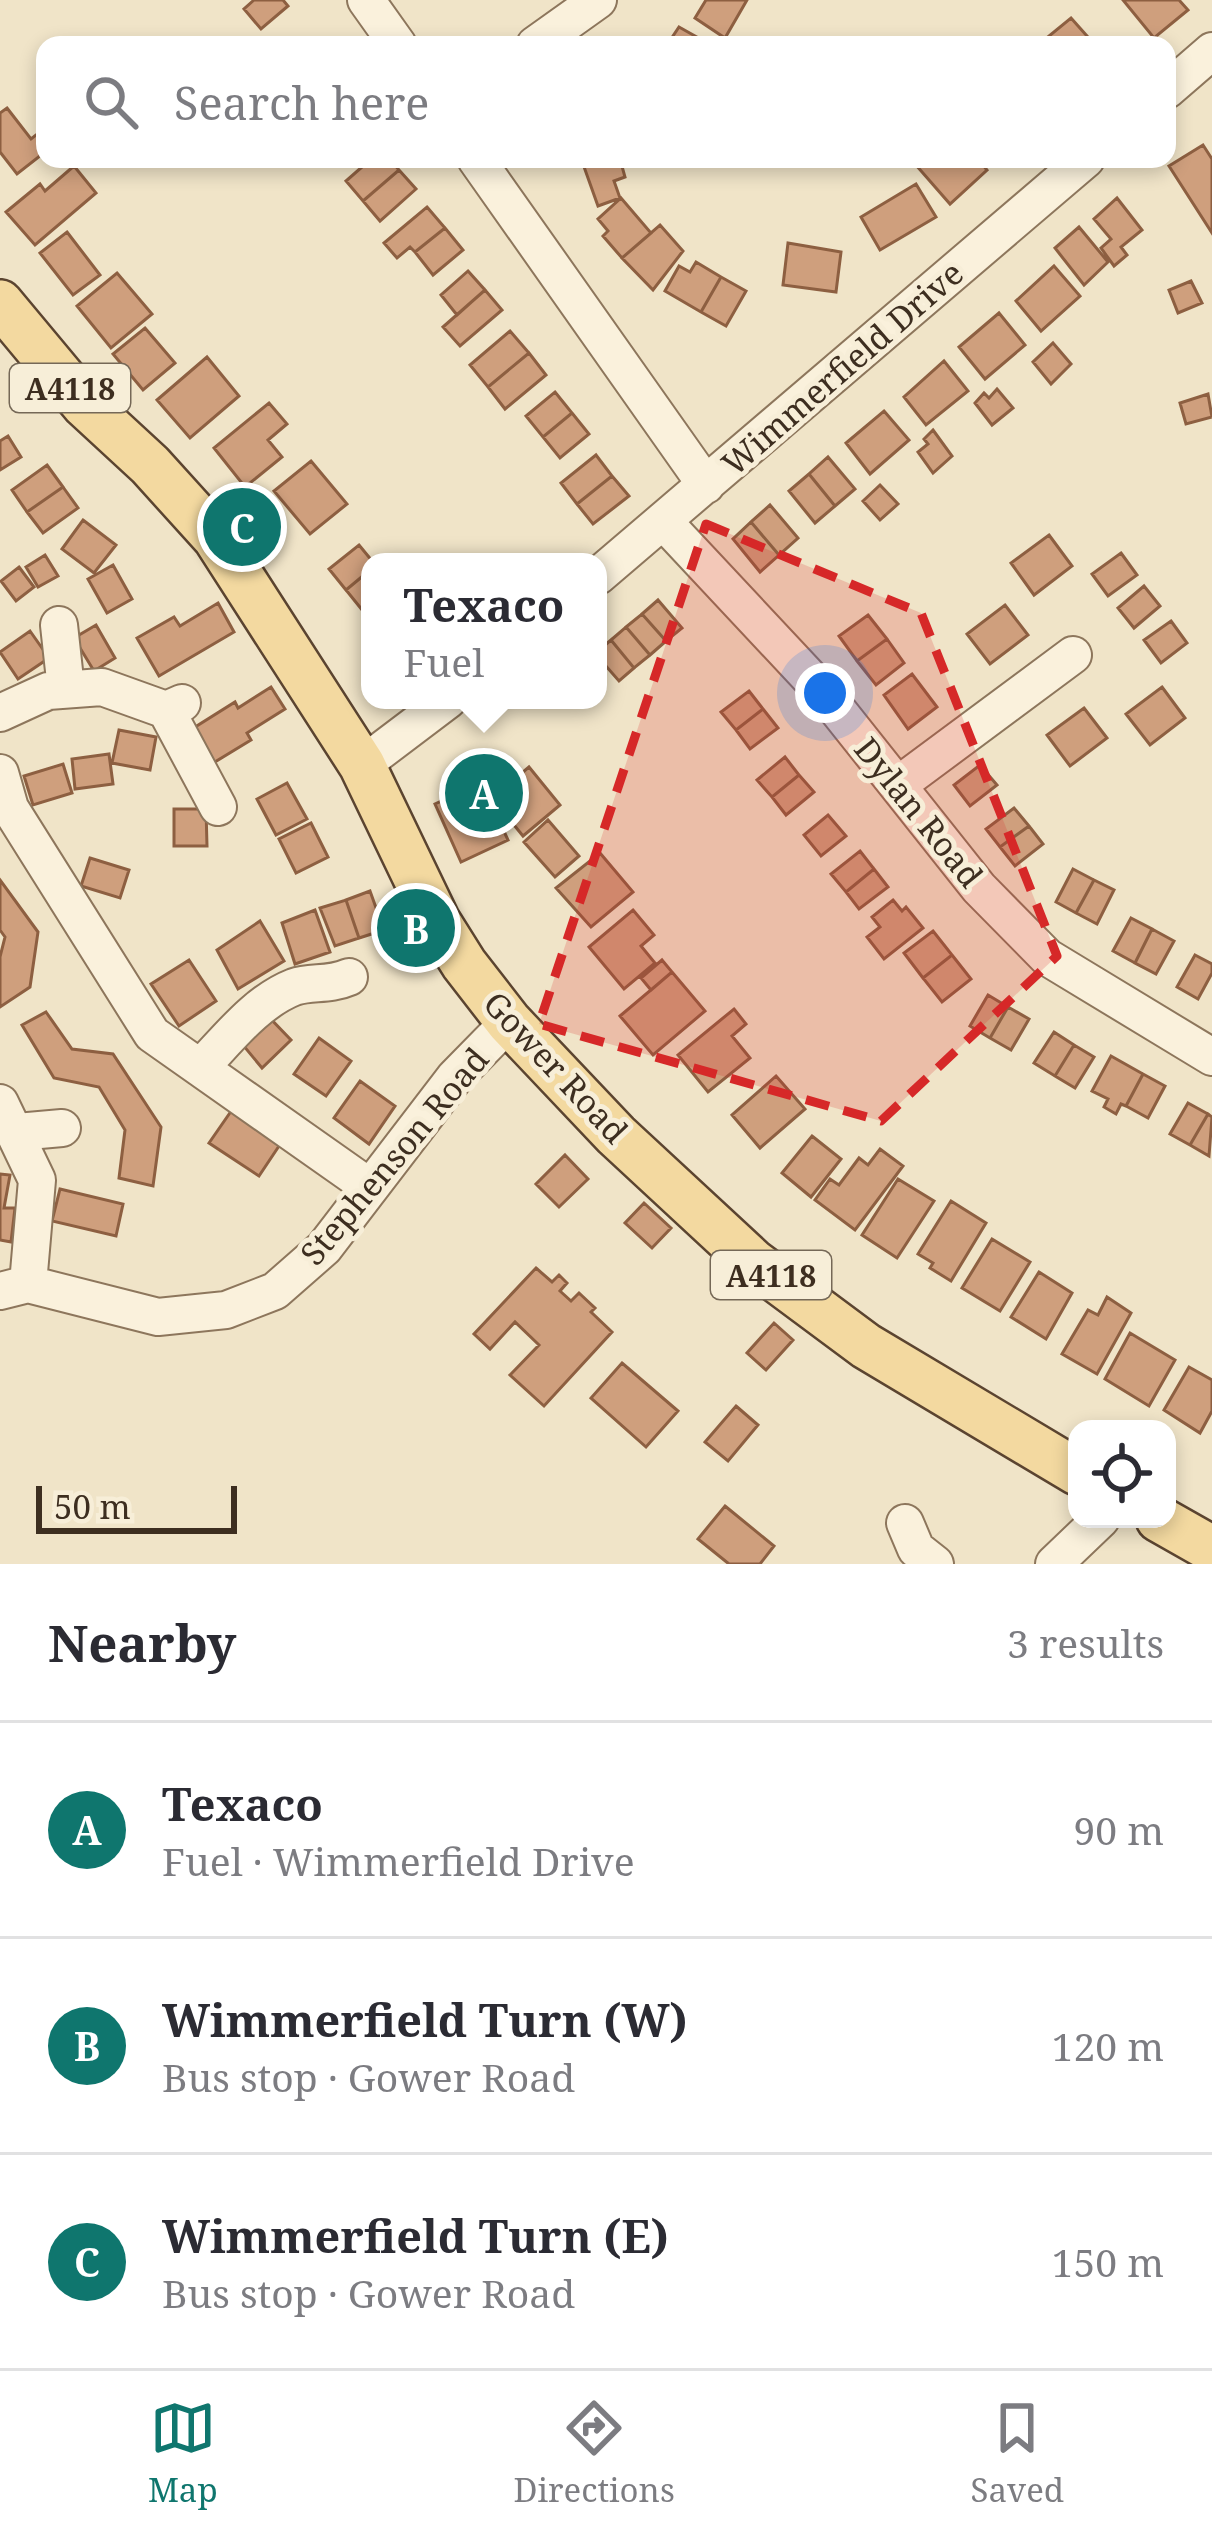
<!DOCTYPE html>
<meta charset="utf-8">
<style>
body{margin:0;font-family:"Noto Serif",serif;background:#f7f7f7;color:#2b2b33}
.controls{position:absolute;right:36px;bottom:36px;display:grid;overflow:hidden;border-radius:24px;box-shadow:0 6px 18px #0003}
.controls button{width:108px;height:108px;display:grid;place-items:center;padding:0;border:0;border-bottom:3px solid #e1e1e2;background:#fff;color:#2b2b33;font:60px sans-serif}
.scale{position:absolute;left:36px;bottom:30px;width:201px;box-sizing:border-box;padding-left:12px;border:6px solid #3d2e20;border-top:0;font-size:33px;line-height:42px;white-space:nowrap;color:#3d2e20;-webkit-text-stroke:9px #f7eed8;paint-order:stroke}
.you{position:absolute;left:825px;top:693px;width:42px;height:42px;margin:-30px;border:9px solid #fff;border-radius:50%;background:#1a73e8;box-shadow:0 0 0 18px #1a73e833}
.badge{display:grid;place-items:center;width:78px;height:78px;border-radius:50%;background:#0f766e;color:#fff;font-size:39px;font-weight:700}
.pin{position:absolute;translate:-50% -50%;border:6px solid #fff;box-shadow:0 3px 12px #0006}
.popup{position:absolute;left:361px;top:553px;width:246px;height:156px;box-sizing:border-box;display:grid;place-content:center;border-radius:24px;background:#fff;filter:drop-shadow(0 3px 9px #0005);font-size:39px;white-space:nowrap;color:#7c7c81}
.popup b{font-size:45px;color:#2b2b33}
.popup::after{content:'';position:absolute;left:50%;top:100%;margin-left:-24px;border:24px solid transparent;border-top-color:#fff}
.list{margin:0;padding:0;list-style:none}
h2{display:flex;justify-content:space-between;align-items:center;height:156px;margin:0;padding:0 48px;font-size:51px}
h2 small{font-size:39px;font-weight:400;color:#7c7c81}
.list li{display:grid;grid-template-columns:78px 1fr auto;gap:36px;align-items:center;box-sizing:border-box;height:216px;padding:0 48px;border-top:3px solid #e1e1e2}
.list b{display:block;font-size:45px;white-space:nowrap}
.list p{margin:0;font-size:39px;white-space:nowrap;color:#7c7c81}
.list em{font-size:39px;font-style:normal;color:#7c7c81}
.icon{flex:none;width:66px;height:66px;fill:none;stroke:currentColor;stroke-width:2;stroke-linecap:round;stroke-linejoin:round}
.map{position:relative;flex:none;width:1212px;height:1564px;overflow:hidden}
.search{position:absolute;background:#fff;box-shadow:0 6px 18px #0003;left:36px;right:36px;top:36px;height:132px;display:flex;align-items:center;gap:30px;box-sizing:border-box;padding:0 42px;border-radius:24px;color:#7c7c81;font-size:45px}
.sheet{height:804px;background:#fff}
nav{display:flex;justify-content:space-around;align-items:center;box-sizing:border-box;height:168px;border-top:3px solid #e1e1e2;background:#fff;font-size:33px;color:#7c7c81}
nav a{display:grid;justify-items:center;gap:6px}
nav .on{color:#0f766e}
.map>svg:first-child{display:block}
</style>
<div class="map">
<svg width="1212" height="1564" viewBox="0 0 1212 1564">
<rect width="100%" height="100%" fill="#f0e4c8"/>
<path fill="#cf9f7d" stroke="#8d5f41" stroke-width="3" d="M254 0H283L288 6 261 29 244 9Z
M706 0H747L725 38 695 18Z
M1123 0H1179L1188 10 1154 38Z
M1071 18 1095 45H1038Z
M679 27 711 45H667Z
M7 108 31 139 45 128V152L17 174 0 152V113Z
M1203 145 1212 159V233L1169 166Z
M371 159H390L399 170 363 201 346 181Z
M598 159H620L625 177 614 181 620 198 598 206 583 164Z
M921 159H978L987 170 950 204 915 164Z
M74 166 96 193 35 245 6 212 40 184 45 191Z
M399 170 416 189 380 221 363 201Z
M916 184 936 217 880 250 861 217Z
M621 198 651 233 622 258 603 236 608 231 598 219Z
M1117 198 1142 230 1121 247 1127 255 1114 266 1101 248 1111 239 1094 219Z
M427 207 445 228 415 252 410 247 397 258 384 243Z
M660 225 683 251 653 290 622 258Z
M1079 227 1108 262 1084 285 1055 248Z
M445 228 463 250 433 275 415 252Z
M67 232 100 275 73 295 40 253Z
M788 243 841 252 836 292 783 285Z
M696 262 721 277 701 312 665 291 679 266 690 272Z
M1054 266 1080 296 1041 331 1016 301Z
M468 271 485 290 457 315 441 295Z
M117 273 152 314 111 348 77 306Z
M721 277 746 291 726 326 701 312Z
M1191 281 1202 303 1178 313 1169 290Z
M485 290 502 310 460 346 443 327Z
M999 313 1025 345 985 379 959 347Z
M145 328 175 363 143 390 113 354Z
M510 331 529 353 488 387 470 365Z
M1053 343 1071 364 1051 384 1033 362Z
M529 353 546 375 505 409 488 387Z
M207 357 239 396 190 438 157 400Z
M944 361 968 391 926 425 904 397Z
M997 389 1013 408 992 425 975 403 984 393 989 398Z
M555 392 572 413 543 437 526 416Z
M1208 394 1212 417 1186 424 1180 403Z
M269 403 287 424 268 440 282 457 245 487 214 448Z
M884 411 909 440 870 474 846 443Z
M572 413 589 434 560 458 543 437Z
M933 430 952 456 933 473 918 452 928 444 924 439Z
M8 436 21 457 0 470V441Z
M596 455 612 476 577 504 561 483Z
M828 457 855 489 835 506 809 474Z
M311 461 347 504 310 534 274 491Z
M47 465 63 487 27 512 12 490Z
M809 474 835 506 815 523 789 491Z
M612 476 629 496 593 524 577 504Z
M880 485 898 504 880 520 863 501Z
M63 487 78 508 43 533 27 512Z
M770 505 798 538 779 555 751 522Z
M83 520 116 545 94 573 62 549Z
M751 522 779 555 760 572 733 539Z
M1049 535 1072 566 1034 595 1011 563Z
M359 545 373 562H370V570L346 590 329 569Z
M1121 553 1137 575 1108 596 1092 574Z
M45 555 58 576 38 587 26 567Z
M113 565 132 599 107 613 88 579Z
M19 567 34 587 16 601 1 581Z
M370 570V605L363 611 346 590Z
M1144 586 1160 606 1134 628 1118 608Z
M658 600 682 628 666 641 642 614Z
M218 603 234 632 159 676 137 638 174 617 180 626Z
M1005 605 1028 635 990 664 967 634Z
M642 614 666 641 650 655 626 627Z
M868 615 887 639 857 661 839 636Z
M1171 621 1187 643 1161 663 1144 640Z
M96 625 115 658 94 671 74 638Z
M626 627 650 655 634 668 611 640Z
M30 631 49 658 18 679 0 652Z
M887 639 904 663 876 685 857 661Z
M611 640 634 668 619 681 598 657V651Z
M912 674 937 707 908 729 884 695Z
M271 687 285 709 247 733 251 740 205 768 184 734 235 702 238 708Z
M1162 687 1185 718 1150 745 1126 714Z
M749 691 763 709 736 730 721 712Z
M1084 708 1107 738 1070 766 1047 735Z
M763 709 778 728 750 749 736 730Z
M119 730 156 737 150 770 112 763Z
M109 754 113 784 75 789 72 759Z
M785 757 799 775 772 797 757 780Z
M63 764 72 793 33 805 24 776Z
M980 765 997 785 970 806 954 785Z
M529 767 560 805 523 836 492 798Z
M799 775 814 792 786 815 772 797Z
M287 783 307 819 276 835 257 799Z
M481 783 494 811 500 808 512 823 502 827 508 840 461 862 435 804Z
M1014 808 1029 826 1000 847 986 829Z
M174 809H206L207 846H174Z
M828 815 846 836 821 856 804 835Z
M548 820 579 856 555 877 524 842Z
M311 823 328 857 296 873 279 839Z
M1029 826 1043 844 1015 866 1000 847Z
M860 851 874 869 846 892 831 874Z
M600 853 633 892 591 927 556 888Z
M90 858 129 870 120 898 81 886Z
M874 869 888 887 859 909 846 892Z
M1073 869 1094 880 1076 913 1056 902Z
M0 880 38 932 30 987 0 1007V957L5 937 0 930Z
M1094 880 1114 890 1097 924 1076 913Z
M370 891 384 930 359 938 346 900Z
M346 900 359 938 335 946 320 908Z
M893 900 902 911 906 907 923 928 884 959 867 937 880 927 872 917Z
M315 910 330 952 295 964 282 923Z
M633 910 654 935 641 946 655 963 624 989 589 947Z
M1131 918 1152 929 1135 963 1113 951Z
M260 921 284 961 238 989 217 950Z
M1152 929 1174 941 1156 974 1135 963Z
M933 931 952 955 923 978 904 953Z
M952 955 971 979 942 1002 923 978Z
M1195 955 1212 964V973L1198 999 1177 987Z
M189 960 216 1001 179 1026 151 984Z
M662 960 672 972 651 990 641 978Z
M672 972 705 1011 653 1055 620 1016Z
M988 995 1008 1007 990 1038 970 1026Z
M1008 1007 1029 1019 1011 1050 990 1038Z
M734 1009 746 1024 732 1036 750 1058 708 1092 678 1055Z
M46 1012 72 1049 113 1054 161 1127 153 1186 119 1178 125 1130 99 1087 54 1078 22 1025Z
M266 1014 291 1040 262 1068 238 1039Z
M1054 1032 1074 1045 1055 1076 1034 1063Z
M319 1038 351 1061 326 1096 294 1074Z
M1074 1045 1094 1057 1075 1088 1055 1076Z
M1111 1056 1143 1074 1126 1106 1121 1104 1116 1114 1104 1107 1108 1099 1092 1091Z
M1143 1074 1165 1086 1148 1118 1126 1106Z
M776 1076 805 1109 760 1148 732 1115Z
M360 1081 395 1106 369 1144 334 1118Z
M1188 1103 1208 1114 1190 1145 1170 1134Z
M234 1107 283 1140 259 1176 209 1143Z
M1208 1114 1212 1117 1209 1156 1190 1145Z
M812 1136 841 1159 811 1197 782 1173Z
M880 1149 903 1166 855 1230 815 1200 830 1179 839 1185 859 1158 868 1165Z
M565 1155 588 1179 559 1207 536 1184Z
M0 1174 10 1175 4 1208H15L11 1242 0 1240Z
M898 1179 934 1201 897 1258 862 1235Z
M60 1189 123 1204 116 1236 52 1221Z
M951 1201 986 1223 951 1281 930 1268 933 1263 918 1254Z
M644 1203 671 1228 652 1248 625 1223Z
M992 1239 1030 1262 1000 1311 962 1288Z
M536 1268 552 1282 559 1275 567 1283 560 1291 571 1301 579 1293 595 1308 591 1312 612 1332 544 1406 510 1375 539 1345 515 1322 490 1349 474 1334Z
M1039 1272 1072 1293 1046 1339 1011 1317Z
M1107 1297 1131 1313 1097 1374 1062 1354 1088 1310 1098 1315Z
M774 1323 793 1340 766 1370 747 1353Z
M1130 1333 1175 1360 1149 1406 1105 1379Z
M622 1363 678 1411 646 1447 591 1398Z
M1189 1367 1212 1380V1411L1200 1433 1164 1410Z
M736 1406 758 1425 728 1461 705 1442Z
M725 1506 774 1546 760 1564H729L698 1539Z"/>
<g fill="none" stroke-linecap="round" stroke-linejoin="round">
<g stroke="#8d765c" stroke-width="40">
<path id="minor" d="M366 0 398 45
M535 45 598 0
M1167 90 1212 51
M476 159 706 485
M664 522 824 693 979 888 1047 957 1212 1057
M598 576 1086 159
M59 625 66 689
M166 710 218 807
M0 713 48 691 102 687 166 710 182 703
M362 765 448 700
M0 773 10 808 152 1034 368 1186
M898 785 1073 655
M201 1067C229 1038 256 1002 294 987 312 981 328 986 349 977
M0 1103 37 1180 28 1284
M17 1132 62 1128
M0 1291 28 1284 158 1317 226 1310 275 1291 324 1248 455 1077 509 1022
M905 1523 916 1549 935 1564
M1054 1564 1101 1519"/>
</g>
<g stroke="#5b4430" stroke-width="50">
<path id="major" d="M0 303 85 405 150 465 216 538 362 765 437 921 464 964 509 1022 616 1135 753 1262 866 1346 1077 1472
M1159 1519 1212 1549"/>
</g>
<use href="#minor" stroke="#faf1dc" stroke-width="36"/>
<use href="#major" stroke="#f3d9a0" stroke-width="45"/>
</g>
<path fill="#d62828" fill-opacity="0.2" stroke="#d62828" stroke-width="9" stroke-dasharray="24 15" stroke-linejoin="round" d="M706 524 921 613 1057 956 881 1121 539 1024Z"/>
<g text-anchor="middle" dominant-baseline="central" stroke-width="10" stroke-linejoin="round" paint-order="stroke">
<g fill="#f7eed8" stroke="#756857" stroke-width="3">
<rect x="10" y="364" width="120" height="48" rx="9"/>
<rect x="711" y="1251" width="120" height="48" rx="9"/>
</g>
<g font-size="30" font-weight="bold" fill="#3d2e20">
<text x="70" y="388">A4118</text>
<text x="771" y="1275">A4118</text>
</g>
<g font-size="33" fill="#3d2e20" stroke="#f7eed8">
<text transform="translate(842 368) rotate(-41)">Wimmerfield Drive</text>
<text transform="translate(919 812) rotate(51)">Dylan Road</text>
<text transform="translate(556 1067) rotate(47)">Gower Road</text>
<text transform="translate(394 1156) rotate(-50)">Stephenson Road</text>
</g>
</g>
</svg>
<div class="controls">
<button><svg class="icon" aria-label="locate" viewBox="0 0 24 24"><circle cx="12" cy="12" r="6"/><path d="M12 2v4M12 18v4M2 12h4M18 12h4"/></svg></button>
</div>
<div class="scale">50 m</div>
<div class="you"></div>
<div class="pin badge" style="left:484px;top:793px">A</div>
<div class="popup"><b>Texaco</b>Fuel</div>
<div class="pin badge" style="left:416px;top:928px">B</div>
<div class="pin badge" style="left:242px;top:527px">C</div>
<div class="search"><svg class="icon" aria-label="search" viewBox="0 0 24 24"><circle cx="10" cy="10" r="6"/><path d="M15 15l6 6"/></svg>Search here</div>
</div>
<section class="sheet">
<h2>Nearby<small>3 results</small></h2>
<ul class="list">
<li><span class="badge">A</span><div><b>Texaco</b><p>Fuel · Wimmerfield Drive</p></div><em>90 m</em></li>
<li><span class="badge">B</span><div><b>Wimmerfield Turn (W)</b><p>Bus stop · Gower Road</p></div><em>120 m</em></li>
<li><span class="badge">C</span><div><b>Wimmerfield Turn (E)</b><p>Bus stop · Gower Road</p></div><em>150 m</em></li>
</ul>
</section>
<nav>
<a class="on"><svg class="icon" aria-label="map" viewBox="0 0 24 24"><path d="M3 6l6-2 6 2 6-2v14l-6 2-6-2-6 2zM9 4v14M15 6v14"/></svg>Map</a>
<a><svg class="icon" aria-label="directions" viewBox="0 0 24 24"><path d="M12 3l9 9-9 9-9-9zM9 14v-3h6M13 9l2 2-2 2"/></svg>Directions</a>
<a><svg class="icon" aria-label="saved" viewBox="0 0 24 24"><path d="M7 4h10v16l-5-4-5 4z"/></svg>Saved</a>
</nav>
